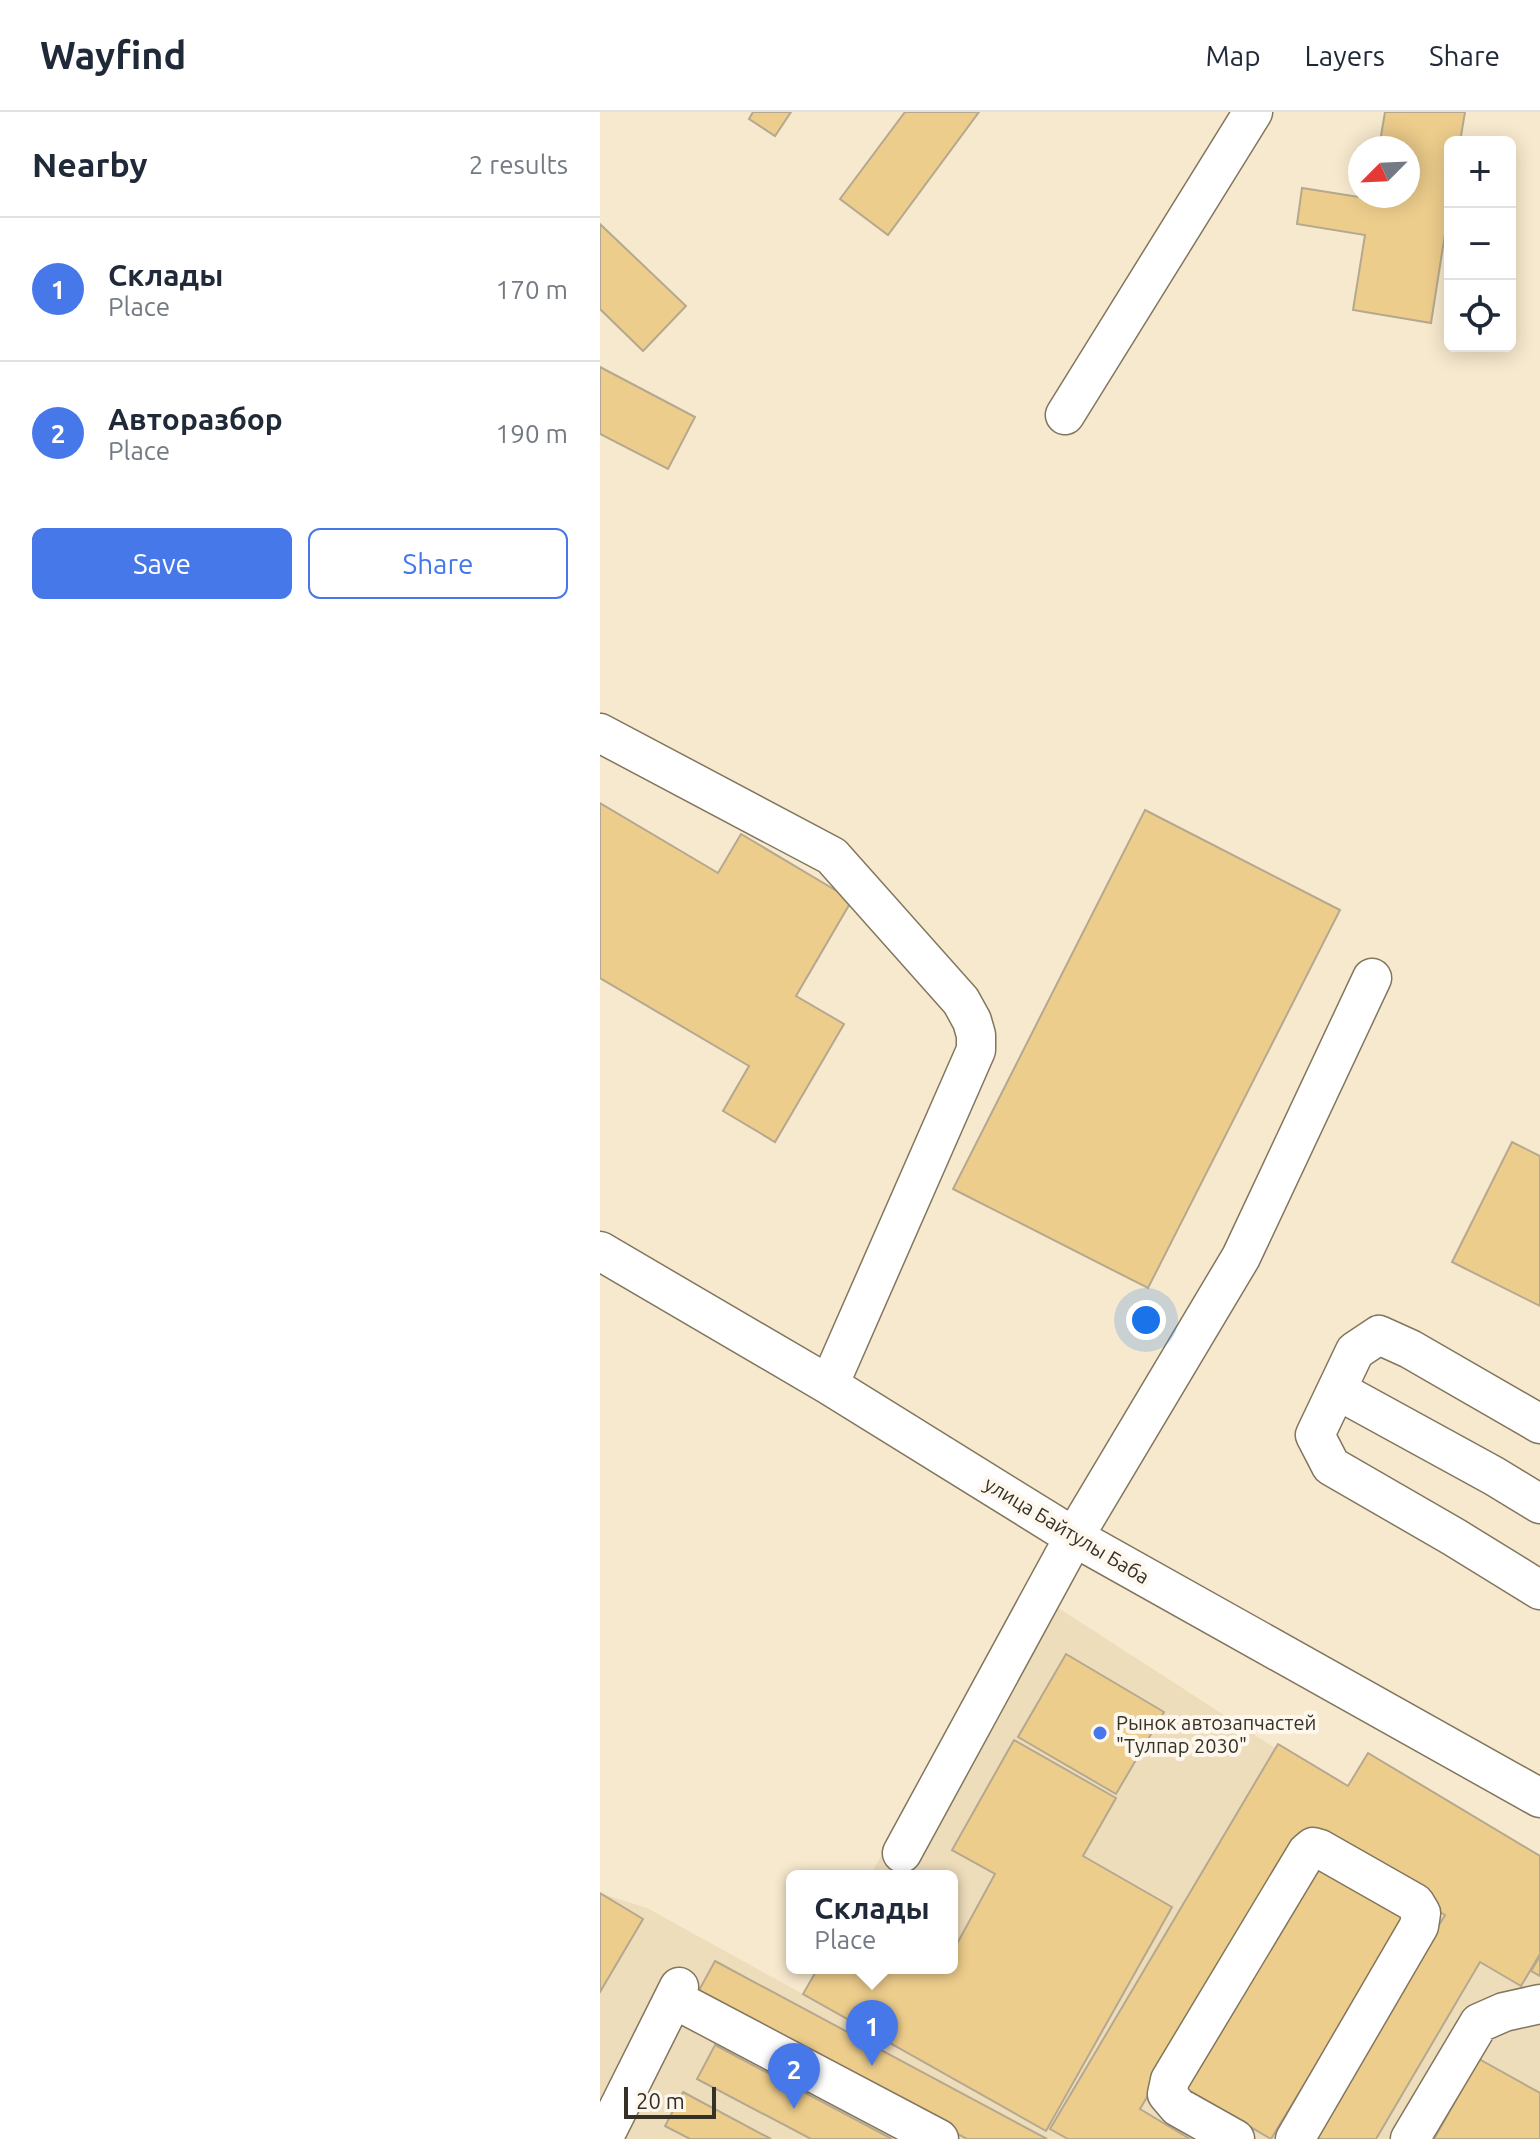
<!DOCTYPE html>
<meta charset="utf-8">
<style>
body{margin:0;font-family:Ubuntu,sans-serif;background:#f2f2f3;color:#1f2937}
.controls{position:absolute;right:24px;top:24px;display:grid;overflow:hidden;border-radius:12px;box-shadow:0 4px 20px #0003}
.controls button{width:72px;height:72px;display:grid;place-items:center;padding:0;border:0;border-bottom:2px solid #e0e1e3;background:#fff;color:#1f2937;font:40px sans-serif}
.compass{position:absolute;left:748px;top:24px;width:72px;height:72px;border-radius:50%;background:#fff;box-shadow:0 4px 20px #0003;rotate:246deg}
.scale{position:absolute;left:24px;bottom:20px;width:92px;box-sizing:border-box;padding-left:8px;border:4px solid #363127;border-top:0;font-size:22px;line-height:28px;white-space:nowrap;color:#363127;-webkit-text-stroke:6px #fdf7ed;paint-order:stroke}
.you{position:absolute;left:546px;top:1208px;width:28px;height:28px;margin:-20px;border:6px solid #fff;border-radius:50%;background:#1a73e8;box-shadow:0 0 0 12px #1a73e833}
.badge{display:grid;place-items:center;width:52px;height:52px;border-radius:50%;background:#4778ea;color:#fff;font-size:26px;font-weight:700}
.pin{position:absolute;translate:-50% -66px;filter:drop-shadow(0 2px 4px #0008)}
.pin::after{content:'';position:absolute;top:42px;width:28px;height:24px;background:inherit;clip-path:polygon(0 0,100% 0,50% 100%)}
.popup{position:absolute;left:186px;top:1758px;width:172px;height:104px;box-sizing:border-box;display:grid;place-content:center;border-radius:12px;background:#fff;filter:drop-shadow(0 2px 6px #0005);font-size:26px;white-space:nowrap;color:#747a83}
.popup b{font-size:30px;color:#1f2937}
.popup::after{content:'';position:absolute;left:50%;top:100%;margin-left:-16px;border:16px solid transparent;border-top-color:#fff}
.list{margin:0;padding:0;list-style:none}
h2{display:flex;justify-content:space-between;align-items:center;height:104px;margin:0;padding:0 32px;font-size:34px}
h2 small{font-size:26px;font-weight:400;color:#747a83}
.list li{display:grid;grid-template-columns:52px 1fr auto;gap:24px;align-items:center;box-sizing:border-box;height:144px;padding:0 32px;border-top:2px solid #e0e1e3}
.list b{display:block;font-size:30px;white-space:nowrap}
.list p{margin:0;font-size:26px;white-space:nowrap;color:#747a83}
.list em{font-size:26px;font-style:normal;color:#747a83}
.actions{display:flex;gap:16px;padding:24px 32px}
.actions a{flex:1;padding:18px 0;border:2px solid #4778ea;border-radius:12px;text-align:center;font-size:28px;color:#4778ea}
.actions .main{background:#4778ea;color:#fff}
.icon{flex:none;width:44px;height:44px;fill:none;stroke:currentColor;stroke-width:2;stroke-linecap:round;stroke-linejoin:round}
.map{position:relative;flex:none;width:940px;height:2027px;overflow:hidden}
header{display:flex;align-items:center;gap:48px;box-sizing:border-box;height:112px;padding:0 40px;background:#fff;border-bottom:2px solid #e0e1e3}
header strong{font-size:38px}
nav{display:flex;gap:44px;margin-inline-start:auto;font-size:28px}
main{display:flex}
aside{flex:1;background:#fff}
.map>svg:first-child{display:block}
</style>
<header>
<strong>Wayfind</strong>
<nav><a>Map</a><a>Layers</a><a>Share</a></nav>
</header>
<main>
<aside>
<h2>Nearby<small>2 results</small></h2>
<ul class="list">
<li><span class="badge">1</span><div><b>Склады</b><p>Place</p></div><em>170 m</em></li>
<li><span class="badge">2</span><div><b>Авторазбор</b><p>Place</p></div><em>190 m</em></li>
</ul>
<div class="actions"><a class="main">Save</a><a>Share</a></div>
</aside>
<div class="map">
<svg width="940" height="2027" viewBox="0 0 940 2027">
<rect width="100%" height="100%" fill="#f7e9ce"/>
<path fill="#edb" d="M429 1477 940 1807V2027H0V1781L47 1796 203 1882 218 1856H352V1764H270Z"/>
<path fill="#edcd8c" stroke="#b5a88f" stroke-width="2" d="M153 0H191L175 24 149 7Z
M305 0H379L288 123 240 87Z
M785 0H865L860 30H850V90L831 211 753 198 765 123 697 112 702 76 771 87 772 84H808V36H779Z
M0 112 86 194 43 239 0 197Z
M0 255 95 305 68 357 0 322Z
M0 691 118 761 141 722 252 788 196 884 244 912 175 1030 123 999 149 954 0 866Z
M545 698 740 798 548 1176 353 1077Z
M912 1030 940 1044V1194L852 1150Z
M466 1542 564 1600 516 1682 418 1625Z
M414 1628 516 1686 483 1744 572 1795 446 2019 203 1882 218 1856H352V1827L358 1830 395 1762 352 1738Z
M678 1632 748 1674 768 1641 940 1744V1842L921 1874 880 1850 776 2027H713L845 1803 704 1719 540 1997 590 2027H468L450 2017Z
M719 1744 810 1798 671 2027 583 1975Z
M0 1781 43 1807 0 1880Z
M940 1844V1864L931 1859Z
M115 1849 447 2027H367L97 1882Z
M115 1933 292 2027H211L97 1967Z
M879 1947 940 1981V2027H834Z
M83 1980 171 2027H90L65 2014Z"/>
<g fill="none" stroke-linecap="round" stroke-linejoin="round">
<g stroke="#82765e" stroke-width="41">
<path id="minor" d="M465 303 653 0
M0 621 232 744 361 889 372 909 376 923V938L229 1273
M0 1139 229 1273 474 1425 940 1686
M737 1278 894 1364 940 1392
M940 1312 810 1237 779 1223 755 1239 715 1323 731 1354 854 1425 940 1478
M302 1741 474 1425 641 1145 772 866
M74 1887 339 2027
M3 2027 79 1875
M635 2027 578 1995 567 1982 570 1968 707 1740 713 1735 720 1737 815 1791 821 1801 819 1814 695 2027
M810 2027 879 1911 904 1900 940 1892"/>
</g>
<use href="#minor" stroke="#fff" stroke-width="38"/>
</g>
<circle fill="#4778ea" stroke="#fdf7ed" stroke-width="3" cx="500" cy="1621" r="8"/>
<g text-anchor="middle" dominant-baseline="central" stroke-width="8" stroke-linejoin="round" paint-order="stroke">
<g font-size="20" fill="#363127" stroke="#fdf7ed">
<text transform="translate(467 1418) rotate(31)">улица Байтулы Баба</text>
</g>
<g font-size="20" fill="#363127" stroke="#fdf7ed" text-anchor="start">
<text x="516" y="1610">Рынок автозапчастей<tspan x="516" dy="23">"Тулпар 2030"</tspan></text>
</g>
</g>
</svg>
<div class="controls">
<button>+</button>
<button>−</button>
<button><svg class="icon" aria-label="locate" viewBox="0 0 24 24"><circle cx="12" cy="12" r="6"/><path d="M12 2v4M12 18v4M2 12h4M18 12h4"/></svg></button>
</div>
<svg class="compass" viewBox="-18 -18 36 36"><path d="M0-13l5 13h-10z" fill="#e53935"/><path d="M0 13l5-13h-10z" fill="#747a83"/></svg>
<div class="scale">20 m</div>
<div class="you"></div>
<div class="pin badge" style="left:272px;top:1954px">1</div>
<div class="popup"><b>Склады</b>Place</div>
<div class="pin badge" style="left:194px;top:1997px">2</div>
</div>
</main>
